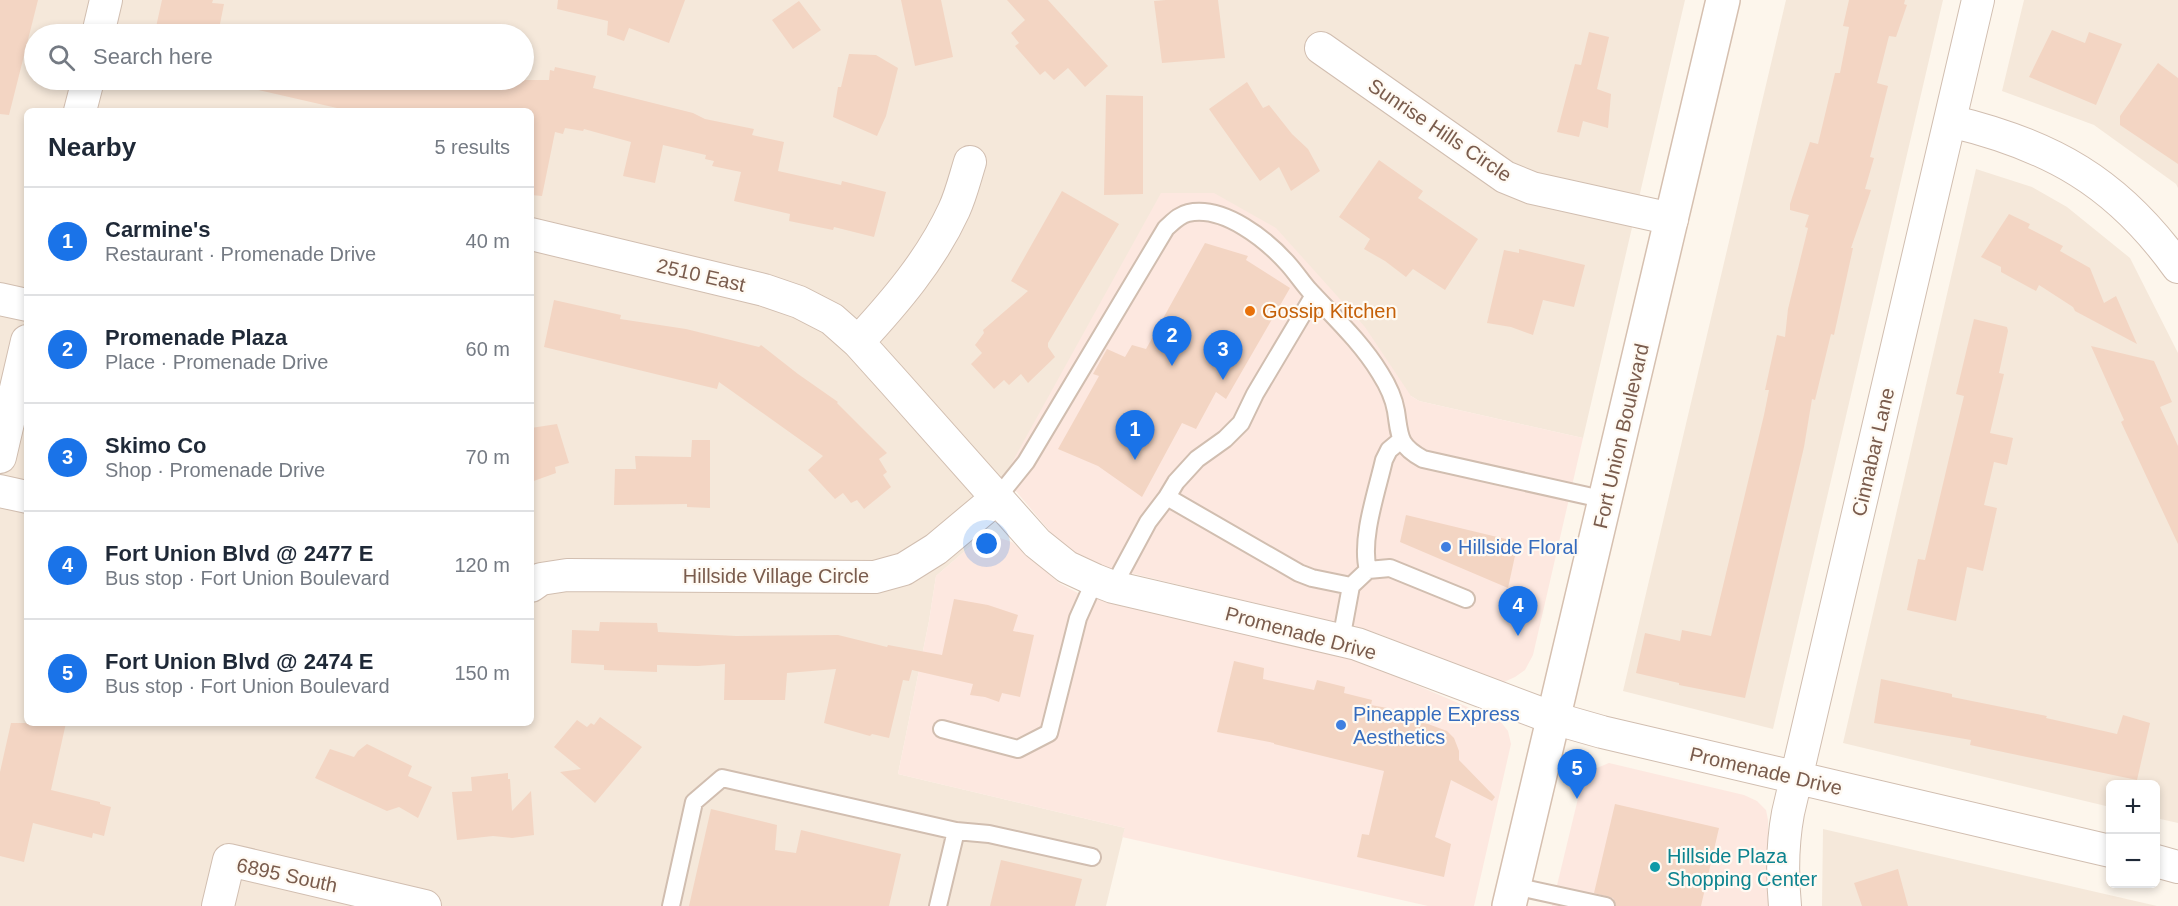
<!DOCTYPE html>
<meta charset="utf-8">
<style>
body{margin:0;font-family:Arial,sans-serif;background:#f2f2f3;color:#1f2937}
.controls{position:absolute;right:18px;bottom:18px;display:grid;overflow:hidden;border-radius:9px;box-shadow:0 3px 9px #0003}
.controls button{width:54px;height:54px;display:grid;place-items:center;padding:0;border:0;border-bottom:2px solid #e0e1e3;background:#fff;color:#1f2937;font:30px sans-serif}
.you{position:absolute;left:987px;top:544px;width:21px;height:21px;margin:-15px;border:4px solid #fff;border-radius:50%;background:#1a73e8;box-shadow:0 0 0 9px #1a73e833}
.badge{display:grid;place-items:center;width:39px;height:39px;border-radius:50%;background:#1a73e8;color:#fff;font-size:20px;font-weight:700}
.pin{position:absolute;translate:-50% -50px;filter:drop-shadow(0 2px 3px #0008)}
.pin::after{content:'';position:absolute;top:32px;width:21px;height:18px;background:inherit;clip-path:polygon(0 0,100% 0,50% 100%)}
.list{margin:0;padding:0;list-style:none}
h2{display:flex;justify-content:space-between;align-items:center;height:78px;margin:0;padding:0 24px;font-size:26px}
h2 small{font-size:20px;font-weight:400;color:#747a83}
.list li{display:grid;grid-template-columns:39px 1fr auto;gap:18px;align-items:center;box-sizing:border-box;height:108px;padding:0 24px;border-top:2px solid #e0e1e3}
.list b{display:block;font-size:22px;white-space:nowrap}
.list p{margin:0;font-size:20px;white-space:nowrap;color:#747a83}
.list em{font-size:20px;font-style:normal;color:#747a83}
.icon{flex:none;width:33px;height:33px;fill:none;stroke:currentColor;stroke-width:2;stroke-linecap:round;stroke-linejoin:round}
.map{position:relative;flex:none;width:2178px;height:906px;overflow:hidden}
.search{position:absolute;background:#fff;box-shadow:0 3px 9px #0003;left:24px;top:24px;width:510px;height:66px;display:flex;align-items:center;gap:15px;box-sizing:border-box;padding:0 21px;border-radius:33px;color:#747a83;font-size:22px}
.panel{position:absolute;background:#fff;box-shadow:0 3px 9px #0003;left:24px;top:108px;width:510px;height:618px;border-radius:9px}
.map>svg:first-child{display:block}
</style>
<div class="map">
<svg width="2178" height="906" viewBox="0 0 2178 906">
<rect width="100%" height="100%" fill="#fdf6ec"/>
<path fill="#f5e8da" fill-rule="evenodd" d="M0 0H1685L1583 438 1419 401 1411 396 1004 477 973 544 936 576 929 621 898 774 1125 828 1106 906H0ZM34 34H524V80H34ZM27 111H531V723H27Z
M1786 0H1943L1773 729 1623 691Z
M2024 0H2178V188L2176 184 2094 125 2002 91Z
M1976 169 2032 187 2067 207 2130 258 2178 353V823L2156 818V784H2110V807L1843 743Z
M1823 829 2157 906H1822Z"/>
<path fill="#fde8e0" d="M1161 193H1214L1276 228 1365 327 1411 396 1419 401 1583 438 1533 655 1525 670 1515 677 1504 682 1488 680 1382 635 1354 627 1101 566 1072 551 1052 534 1004 477Z
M997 537 1012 542 1059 583 1078 593 1351 659 1372 666 1500 721 1508 731 1511 744 1474 906H1428L1122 837 1125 828 898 774 929 621 936 576 973 544Z
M1609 763 1744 795 1757 801 1766 810 1768 820 1769 906H1552L1582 782 1592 770Z"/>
<path fill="#f3d5c3" d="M0 0H38L9 115 0 114Z
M162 0H213L212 3 224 4 218 34H187L156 27Z
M558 0H685L669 43 629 28 624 41 607 35 608 21 557 9Z
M901 0H941L953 57 915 66Z
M1007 0H1048L1108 66 1085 87 1068 68 1054 80 1045 71 1040 75 1015 46 1019 43 1011 33 1025 20Z
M1166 0H1218L1225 58 1162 63 1154 1Z
M1849 0H1905L1904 4 1907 5 1896 37 1889 36 1877 83 1888 86 1870 157 1874 158 1865 189 1871 190 1851 248H1853L1834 335 1831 334 1815 400 1812 399 1804 447 1745 698 1679 685V683L1636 673 1645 633 1680 641 1682 630 1711 636 1764 415 1769 390H1765L1777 335 1785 337 1788 309 1808 228 1805 227 1809 215 1790 210V204L1810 142 1818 144 1835 73H1840L1849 27 1843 26Z
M799 1 821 30 793 49 772 20Z
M2052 30 2085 43 2089 32 2122 44 2096 105 2029 77Z
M1589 32 1609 37 1597 89 1611 94 1608 128 1583 121 1579 137 1557 132 1575 64 1581 65Z
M849 54 876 55 898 68 886 116 877 136 833 117 838 87H841Z
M2158 63 2178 78V164L2120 125V116Z
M555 67 596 76 593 88 693 113 705 119 754 129 752 135 784 142 778 171 841 185 842 181 886 192 874 237 834 227 833 230 789 221 790 214 734 201 741 172 712 166 714 161 705 159 706 155 663 145 655 183 623 176 631 142 584 129 583 131 565 128 563 134 555 132 542 196 531 195V111H350L254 89 255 80H549L550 70 554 71Z
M1247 82 1263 108 1269 105 1292 134 1308 149 1320 171 1291 191 1279 167 1260 181 1209 109Z
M1106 95 1143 96V194L1104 195Z
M1379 160 1423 191 1418 198 1478 239 1445 290 1413 269 1406 277 1385 261 1364 249 1370 239 1339 217Z
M1062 191 1119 224 1048 343V347L1055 357 1028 383 1021 374 1009 385 1004 380 994 389 971 364 982 353 975 345 984 333 983 330 1028 291 1011 281Z
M2009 214 2030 224 2028 228 2063 246 2060 251 2090 268 2104 303 2116 296 2137 344 2075 311 2073 307 2039 285 2036 291 2001 272V267L1981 257Z
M1205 243 1248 256 1246 260 1290 288 1226 399 1216 392 1196 429 1182 423 1142 497 1098 466 1058 449 1099 376 1093 374 1107 349 1125 357 1132 345 1146 349Z
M1519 249 1585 265 1574 307 1543 300 1533 335 1511 327 1487 323 1504 250 1519 253Z
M554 300 621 315 620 319 686 329 759 347 761 345 798 374 838 402 837 403 887 453 879 459 887 472 883 475 891 487 864 509 857 500 851 503 843 493 835 499 808 470 823 456 719 382 717 389 544 347Z
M1974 319 2007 327 2008 331 1999 373 2004 374 1990 433 2013 438 2007 465 1994 462 1984 505 1997 508 1983 571 1967 567 1956 621 1907 610 1918 559 1925 560 1951 450 1964 396 1956 394Z
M2091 346 2154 361 2172 402 2160 407 2178 446V544L2121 422 2124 420Z
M557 424 569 463 555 467 556 473 531 482V428Z
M692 440H710V508L687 507V504L614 505 615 469H636L635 456 691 457Z
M1406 515 1518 542 1508 588 1400 542Z
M954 599 988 605 1018 615 1013 631 1034 635 1020 697 1002 693 999 702 985 697 970 695 973 684 912 670 909 681 903 680 889 738 872 734 870 736 824 723 836 669 787 673 785 700H724L725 664 698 666 657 665V672L604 670V665L571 663 572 630 599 631 600 622 657 623 658 632 736 636 838 635 887 647 888 645 942 655Z
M1234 661 1264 668 1263 679 1314 690 1317 680 1345 687 1344 693 1372 700 1371 705 1398 710 1403 719 1428 724 1447 731 1454 738 1459 751V760L1495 797 1492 801 1451 780 1435 837 1451 844 1444 877 1357 857 1362 834 1369 835 1384 771 1274 744V743L1217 732Z
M1881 679 1952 694V697L2047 716 2046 718 2117 734 2123 715 2150 723 2137 780 1970 745 1971 740 1874 723Z
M600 717 642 747 595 803 560 772 581 769 554 747 577 720 587 727 591 723 594 725Z
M11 723H66L51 790 100 802V804L111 807 104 836 93 833 92 838 33 823 24 862 0 856V772Z
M367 744 412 766 408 776 432 787 418 818 399 807 387 811 315 778 330 749 354 757 358 751Z
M508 773V779H510L512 811 531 791 534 835 512 838 493 836 457 840 452 792 472 791 471 777Z
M1615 804 1719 828 1701 906H1616L1613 898 1594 893Z
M711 809 777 825 775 850 796 853 801 830 901 854 889 906H689Z
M1001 860 1082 879 1075 906H990Z
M1898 869 1908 906H1862L1854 883Z"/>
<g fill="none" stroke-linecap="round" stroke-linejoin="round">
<g stroke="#d1beb0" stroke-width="20">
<path id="lane" d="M1167 497 1176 482 1197 459 1225 439 1241 423 1255 394 1314 295
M997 498 1026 462 1166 228C1173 222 1179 215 1188 213 1224 205 1267 240 1289 265 1296 273 1302 282 1309 290 1334 317 1361 342 1380 373 1387 384 1394 399 1396 411 1400 437 1398 445 1423 459L1606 500
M1368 570C1360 539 1377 491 1384 460L1389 450 1401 440
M1113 587 1148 522 1167 497 1299 573 1312 578 1351 586
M1341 640 1351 586 1368 570 1390 568 1466 599
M942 729 1018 749 1049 733 1078 618 1095 580
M956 831 989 834 1092 857
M1514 886 1606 906
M671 906 694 802 722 778 956 831 938 906"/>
</g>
<g stroke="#d1beb0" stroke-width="34">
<path id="street" d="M98 34 106 0
M1321 48 1505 177 1532 188 1672 219
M80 111 88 80
M1950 121C2051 145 2117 182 2178 267
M531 234 764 290 799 302 832 319 858 342 894 382 1037 543 1067 567 1095 580 1113 587 1357 644 1553 718 1602 732 2110 851
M0 299 27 305
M858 342C895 302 931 260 954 210 961 195 965 178 970 162
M0 457 27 341
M0 491 27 497
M531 586 541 579 567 575 875 577 904 569 936 549 997 498
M2156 861 2178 867
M218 906 229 860 425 906
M1785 906C1782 874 1782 845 1788 813L1978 0"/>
</g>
<g stroke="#d6c0b0" stroke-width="36">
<path id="secondary" d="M1509 906 1723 0"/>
</g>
<use href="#lane" stroke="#fff" stroke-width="16"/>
<use href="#street" stroke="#fff" stroke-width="32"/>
<use href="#secondary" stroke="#fff" stroke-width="33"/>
</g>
<circle fill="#e8710a" stroke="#fffaf3" stroke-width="2" cx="1250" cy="311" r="6"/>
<g fill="#3f7fe0" stroke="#fffaf3" stroke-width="2">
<circle cx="1446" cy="547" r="6"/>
<circle cx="1341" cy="725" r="6"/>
</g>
<circle fill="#0f9aa8" stroke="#fffaf3" stroke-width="2" cx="1655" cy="867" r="6"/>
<g text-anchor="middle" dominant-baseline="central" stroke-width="4.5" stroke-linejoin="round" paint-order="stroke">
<g font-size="20" fill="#7a5c4d" stroke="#fffaf3">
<text transform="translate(1440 130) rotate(34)">Sunrise Hills Circle</text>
<text transform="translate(701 275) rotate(13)">2510 East</text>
<text transform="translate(1621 436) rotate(-77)">Fort Union Boulevard</text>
<text transform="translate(1873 452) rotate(-77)">Cinnabar Lane</text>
<text x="776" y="576">Hillside Village Circle</text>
<text transform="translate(1301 633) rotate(15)">Promenade Drive</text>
<text transform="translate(1766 771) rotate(13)">Promenade Drive</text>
<text transform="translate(287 875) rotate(12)">6895 South</text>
</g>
<g font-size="20" fill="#c56008" stroke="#fffaf3" text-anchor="start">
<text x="1262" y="311">Gossip Kitchen</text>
</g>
<g font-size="20" fill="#366cbe" stroke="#fffaf3" text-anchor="start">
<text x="1458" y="547">Hillside Floral</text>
<text x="1353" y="714">Pineapple Express<tspan x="1353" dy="23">Aesthetics</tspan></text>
</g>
<g font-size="20" fill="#0d838f" stroke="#fffaf3" text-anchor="start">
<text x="1667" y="856">Hillside Plaza<tspan x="1667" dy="23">Shopping Center</tspan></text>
</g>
</g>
</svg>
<div class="controls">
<button>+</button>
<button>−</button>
</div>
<div class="you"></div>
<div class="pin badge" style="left:1135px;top:460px">1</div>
<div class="pin badge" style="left:1172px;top:366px">2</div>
<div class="pin badge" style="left:1223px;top:380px">3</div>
<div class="pin badge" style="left:1518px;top:636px">4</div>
<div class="pin badge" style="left:1577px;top:799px">5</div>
<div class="search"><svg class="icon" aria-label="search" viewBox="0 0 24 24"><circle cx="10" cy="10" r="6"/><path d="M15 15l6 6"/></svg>Search here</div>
<section class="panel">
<h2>Nearby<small>5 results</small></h2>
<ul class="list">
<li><span class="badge">1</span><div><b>Carmine's</b><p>Restaurant · Promenade Drive</p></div><em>40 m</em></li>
<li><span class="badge">2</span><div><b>Promenade Plaza</b><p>Place · Promenade Drive</p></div><em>60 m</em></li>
<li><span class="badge">3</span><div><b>Skimo Co</b><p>Shop · Promenade Drive</p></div><em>70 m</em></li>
<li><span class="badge">4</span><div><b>Fort Union Blvd @ 2477 E</b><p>Bus stop · Fort Union Boulevard</p></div><em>120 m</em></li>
<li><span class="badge">5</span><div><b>Fort Union Blvd @ 2474 E</b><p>Bus stop · Fort Union Boulevard</p></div><em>150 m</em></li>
</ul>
</section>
</div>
